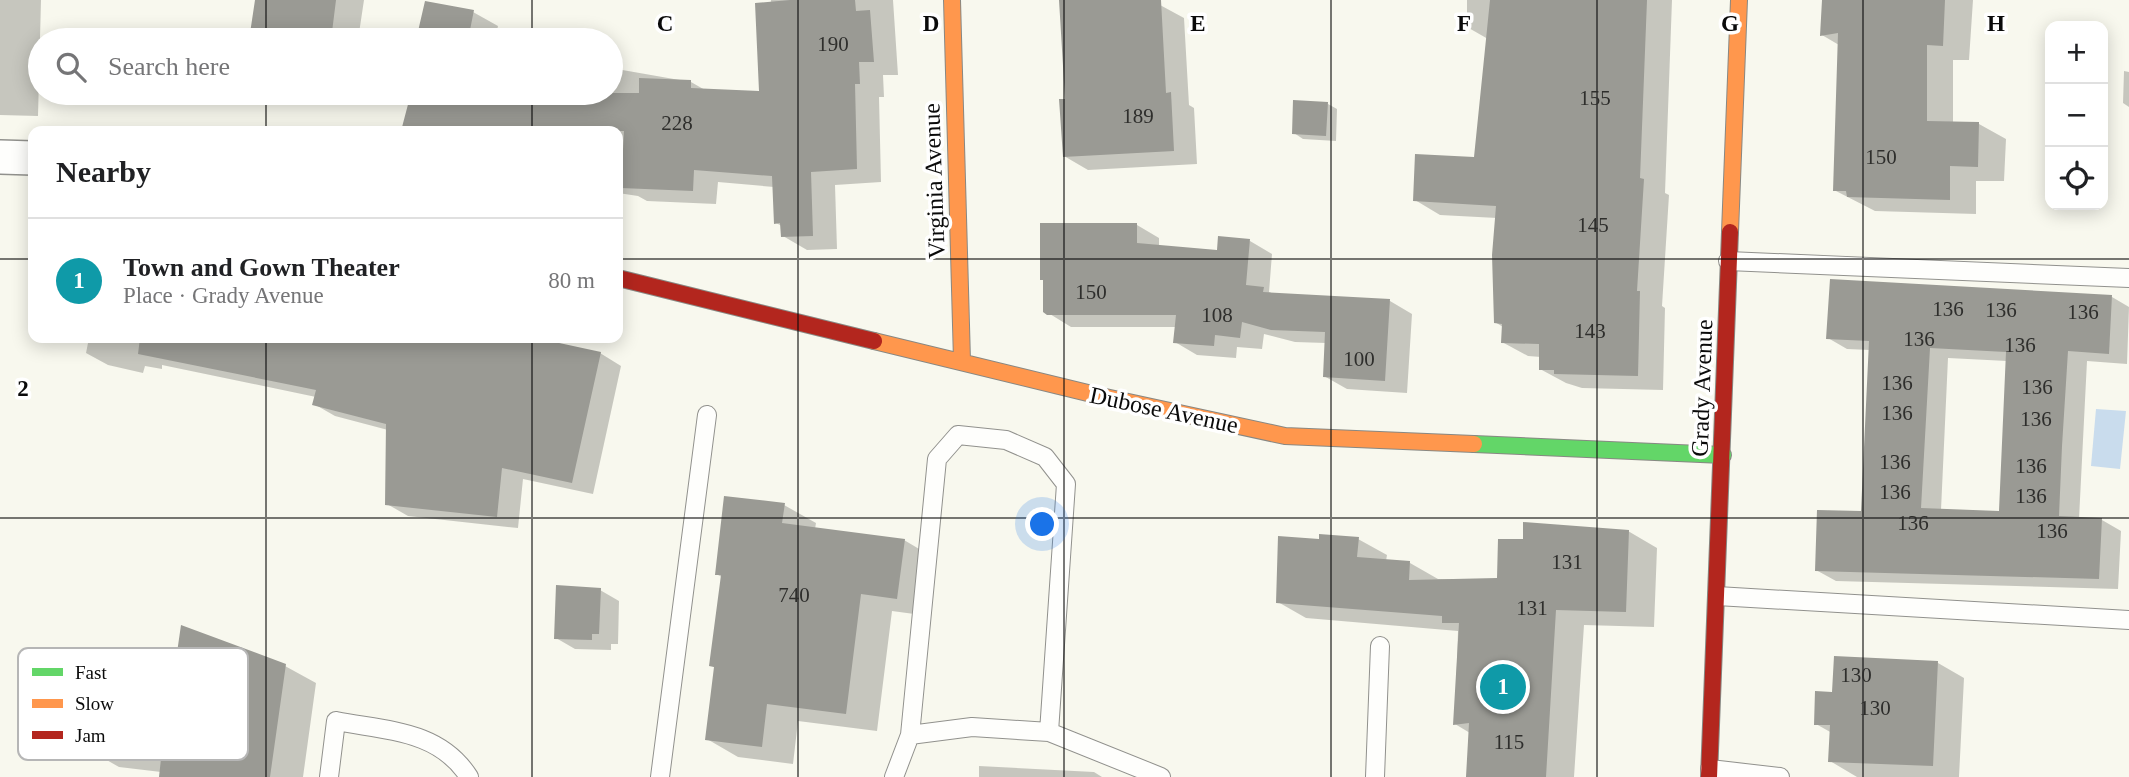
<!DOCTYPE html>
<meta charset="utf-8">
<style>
body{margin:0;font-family:"Times New Roman",serif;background:#f2f2f2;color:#202124}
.controls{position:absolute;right:21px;top:21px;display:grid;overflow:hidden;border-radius:14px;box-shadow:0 4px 18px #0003}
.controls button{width:63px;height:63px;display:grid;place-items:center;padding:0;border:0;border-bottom:2px solid #e0e0e0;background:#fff;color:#202124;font:35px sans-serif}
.you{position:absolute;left:1043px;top:525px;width:24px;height:24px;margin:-18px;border:5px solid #fff;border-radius:50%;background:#1a73e8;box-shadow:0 0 0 10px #1a73e833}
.badge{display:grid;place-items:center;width:46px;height:46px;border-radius:50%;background:#5d5d5a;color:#fff;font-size:23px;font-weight:700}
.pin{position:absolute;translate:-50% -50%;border:4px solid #fff;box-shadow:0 2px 7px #0006}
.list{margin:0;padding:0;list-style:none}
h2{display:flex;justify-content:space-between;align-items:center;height:91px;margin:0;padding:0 28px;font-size:30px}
h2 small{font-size:23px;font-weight:400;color:#757577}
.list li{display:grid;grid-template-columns:46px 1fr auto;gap:21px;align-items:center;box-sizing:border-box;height:126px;padding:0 28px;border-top:2px solid #e0e0e0}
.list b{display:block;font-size:26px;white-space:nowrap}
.list p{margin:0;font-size:23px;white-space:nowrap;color:#757577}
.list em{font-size:23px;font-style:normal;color:#757577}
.icon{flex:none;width:38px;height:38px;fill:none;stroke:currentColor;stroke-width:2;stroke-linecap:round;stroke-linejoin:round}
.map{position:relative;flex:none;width:2129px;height:777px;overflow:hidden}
.search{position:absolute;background:#fff;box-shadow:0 4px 18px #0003;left:28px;top:28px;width:595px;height:77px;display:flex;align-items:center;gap:18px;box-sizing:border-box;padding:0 24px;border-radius:38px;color:#757577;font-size:26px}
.panel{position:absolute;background:#fff;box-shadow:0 4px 18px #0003;left:28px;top:126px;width:595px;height:217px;border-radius:14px}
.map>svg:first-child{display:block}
</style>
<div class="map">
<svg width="2129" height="777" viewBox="0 0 2129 777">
<rect width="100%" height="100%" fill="#f8f8ee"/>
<path fill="#c9dced" d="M2096 409 2126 411 2120 469 2091 466Z"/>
<path fill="#0003" fill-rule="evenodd" d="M0 0H41L38 116 0 115Z
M257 0H364L358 40H251Z
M771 0H893L898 75H883L884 97H879L881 182 835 185 837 249 807 250 783 236 782 226 776 223 774 187 718 182 716 204 647 201 638 196 618 193V131H409L404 128 412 93H611V68L691 82 705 90 761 93Z
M1467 0H1672L1665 193 1669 195 1662 306 1665 308 1663 390 1582 388 1566 383 1540 369 1541 357 1528 356 1502 342 1503 327 1495 322 1497 218 1440 215 1415 200 1476 159 1488 39 1467 27Z
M1823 0H1973L1969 60H1953V123L1979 124 2006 139 2004 181H1976V214L1875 211 1834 190 1839 45 1822 35Z
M427 3 473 12 498 26 495 40H418Z
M1160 5 1184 18 1189 105 1194 108 1197 164 1088 170 1064 156 1066 100Z
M2124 71 2129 72V107L2123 103Z
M1328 104 1337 109 1336 141 1303 139 1294 133Z
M1137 225 1159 238V247L1218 252 1250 241 1272 254 1269 292 1274 295 1390 301 1412 314 1407 393 1347 389 1324 376 1326 343 1295 342 1264 334 1262 349 1237 347 1236 358 1197 355 1175 342 1176 327H1071L1045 311Z
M2112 297 2129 307 2127 364 2087 361 2079 519 2102 520 2121 531 2118 589 1836 581 1816 570 1863 513 1870 350 1847 349 1828 338ZM1948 358 2007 361 2001 513 1941 510Z
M89 338H527L600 353 621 366 593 494 523 479 518 528 408 516 387 504 388 430 335 416 314 404 316 397 162 365V369L145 366 143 373 108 365 86 353Z
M784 505 816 523 815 529 904 540 936 559 929 616 892 611 877 731 798 721 793 764 738 757 707 739 715 668 711 665 722 577 716 574Z
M1628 531 1657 548 1654 627 1584 625 1574 777H1468L1470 733 1455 724 1458 631 1306 618 1278 602 1321 541 1358 539 1387 555 1386 561 1410 563 1438 579 1499 580 1524 541Z
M600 590 619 601 618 644H611V650L575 649 556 638Z
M1938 663 1964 678 1959 777H1857L1830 761 1832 733 1816 724 1834 694Z
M285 666 316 683 303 777H161V772L119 767 89 750Z
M979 766 1094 772 1102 777H979Z"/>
<path fill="#9a9a94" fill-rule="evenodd" d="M255 0H336L331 40H249Z
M790 0H855L856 11 870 10 874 62H859L860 84H855L857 169 811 172 813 236 781 237 780 223 774 224 772 176 694 170 693 191 621 188 624 131H401L411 93H639V78L691 80V88L759 91 755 3Z
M1059 0H1161L1166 93 1171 92 1174 151 1063 157 1059 99H1065Z
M1490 0H1647L1640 178 1644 179 1637 291H1640L1638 376 1554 374V370H1539V344L1501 343 1502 324 1494 323 1492 255 1496 206 1413 201 1415 154 1474 157Z
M1822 0H1945L1943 46 1927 45V121L1979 122 1978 167 1950 166V200L1847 197 1846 191H1833L1838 33 1820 36Z
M425 1 474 10 468 40H416Z
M1293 100 1328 102 1326 136 1292 134Z
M1040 223H1137V243L1217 250 1218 236 1250 239 1246 285 1264 287 1263 292 1390 299 1385 381 1323 377 1325 332 1271 330 1242 322 1240 338 1215 335 1214 346 1173 343 1176 315H1047L1043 312V280H1040Z
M1830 279 2112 295 2109 354 2068 351 2062 446 2059 516 2102 518 2099 579 1815 571 1817 510 1861 511 1869 341 1826 339ZM1930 348 2006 352 1999 511 1921 508Z
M140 338H536L601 352 572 483 502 468 497 517 385 505 386 424 312 405 316 390 138 354Z
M724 496 785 503 782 523 905 539 897 599 861 594 846 714 767 704 762 747 705 740 714 667 709 666 721 575H715Z
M1523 522 1629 530 1626 612 1556 610 1546 777H1466L1469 723 1453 725 1459 623H1442V616L1276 603 1278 536 1319 539V534L1359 537 1357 557 1410 561 1409 580 1497 578 1498 539H1523Z
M556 585 601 588 599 634H592V640L554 639Z
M181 625 286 664 270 777H159L161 759 87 751 93 707 168 715Z
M1834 656 1938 661 1933 766 1828 762 1830 725H1814L1815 691 1832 692Z"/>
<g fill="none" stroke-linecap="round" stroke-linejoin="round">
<g stroke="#91918d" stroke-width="20">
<path id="lane" d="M1728 261 2129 278
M1717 596 2129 620
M910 735 937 459 958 435 1006 440 1045 457 1066 484 1049 732
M1710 769 1780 777
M329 777 336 721C387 731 439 730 469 777
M660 777 707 415
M894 777 910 735 972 727 1049 732 1161 777
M1375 777 1380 646"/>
</g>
<g stroke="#91918d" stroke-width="36">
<path id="street" d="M0 157 33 158"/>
</g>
<g stroke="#888883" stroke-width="18">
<path id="fast" d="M1474 444 1723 455"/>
</g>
<g stroke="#888883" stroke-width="18">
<path id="slow" d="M952 0 962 361
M1730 232 1739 0
M874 341 1096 395 1285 436 1474 444"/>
</g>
<g stroke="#888883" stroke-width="18">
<path id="jam" d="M618 278 874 341
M1709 777 1730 232"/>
</g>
<use href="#lane" stroke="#fefefc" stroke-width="18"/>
<use href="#street" stroke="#fefefc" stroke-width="33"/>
<use href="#fast" stroke="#63d668" stroke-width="16"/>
<use href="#slow" stroke="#ff974d" stroke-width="16"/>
<use href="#jam" stroke="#b3261e" stroke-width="16"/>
</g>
<path fill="none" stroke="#0a0a0a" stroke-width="2" stroke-opacity="0.55" d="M266 0V40M532 0V40M798 0V777M1064 0V777M1331 0V777M1597 0V777M1863 0V777M266 93V131M532 93V131M0 259H33M618 259H2129M266 338V777M532 338V777M0 518H2129"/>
<g text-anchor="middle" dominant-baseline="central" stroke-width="7" stroke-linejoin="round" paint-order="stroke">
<g font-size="21" fill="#2e2e2c">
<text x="833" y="44">190</text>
<text x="1595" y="98">155</text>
<text x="1138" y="116">189</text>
<text x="677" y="123">228</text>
<text x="1881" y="157">150</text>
<text x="1593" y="225">145</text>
<text x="1091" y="292">150</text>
<text x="1948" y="309">136</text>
<text x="2001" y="310">136</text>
<text x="2083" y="312">136</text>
<text x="1217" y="315">108</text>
<text x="1590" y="331">143</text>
<text x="1919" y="339">136</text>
<text x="2020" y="345">136</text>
<text x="1359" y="359">100</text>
<text x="1897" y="383">136</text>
<text x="2037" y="387">136</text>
<text x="1897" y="413">136</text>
<text x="2036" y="419">136</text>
<text x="1895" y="462">136</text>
<text x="2031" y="466">136</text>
<text x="1895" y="492">136</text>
<text x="2031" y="496">136</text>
<text x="1913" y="523">136</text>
<text x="2052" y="531">136</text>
<text x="1567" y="562">131</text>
<text x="794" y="595">740</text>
<text x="1532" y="608">131</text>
<text x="1856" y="675">130</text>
<text x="1875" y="708">130</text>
<text x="1509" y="742">115</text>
</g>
<g font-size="24" fill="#0a0a0a" stroke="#fff">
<text transform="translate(934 181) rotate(-92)">Virginia Avenue</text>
<text transform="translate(1702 388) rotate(-88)">Grady Avenue</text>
<text transform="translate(1164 410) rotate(12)">Dubose Avenue</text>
</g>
</g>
<rect x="18" y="648" width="230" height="112" rx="10" fill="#fff" stroke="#b6b6b6" stroke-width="2"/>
<rect x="32" y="668" width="31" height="8" fill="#63d668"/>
<rect x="32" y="699" width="31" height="9" fill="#ff974d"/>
<rect x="32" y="731" width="31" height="8" fill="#b3261e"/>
<g font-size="19" fill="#0a0a0a">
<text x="75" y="679">Fast</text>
<text x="75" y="710">Slow</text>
<text x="75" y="742">Jam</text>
</g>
<g font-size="23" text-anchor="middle" font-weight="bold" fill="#0a0a0a" stroke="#fff" stroke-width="7" stroke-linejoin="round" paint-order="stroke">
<text x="665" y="31">C</text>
<text x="931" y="31">D</text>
<text x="1198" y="31">E</text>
<text x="1464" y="31">F</text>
<text x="1730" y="31">G</text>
<text x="1996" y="31">H</text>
<text x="23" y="396">2</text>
</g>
</svg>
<div class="controls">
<button>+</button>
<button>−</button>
<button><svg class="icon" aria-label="locate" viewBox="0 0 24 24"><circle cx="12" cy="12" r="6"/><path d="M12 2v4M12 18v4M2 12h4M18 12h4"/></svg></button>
</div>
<div class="you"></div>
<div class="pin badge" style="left:1503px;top:687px;background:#0f9aa8">1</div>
<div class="search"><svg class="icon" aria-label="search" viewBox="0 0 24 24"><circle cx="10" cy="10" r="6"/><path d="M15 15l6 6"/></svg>Search here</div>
<section class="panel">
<h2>Nearby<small></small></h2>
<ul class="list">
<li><span class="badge" style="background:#0f9aa8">1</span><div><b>Town and Gown Theater</b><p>Place · Grady Avenue</p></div><em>80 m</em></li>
</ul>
</section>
</div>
